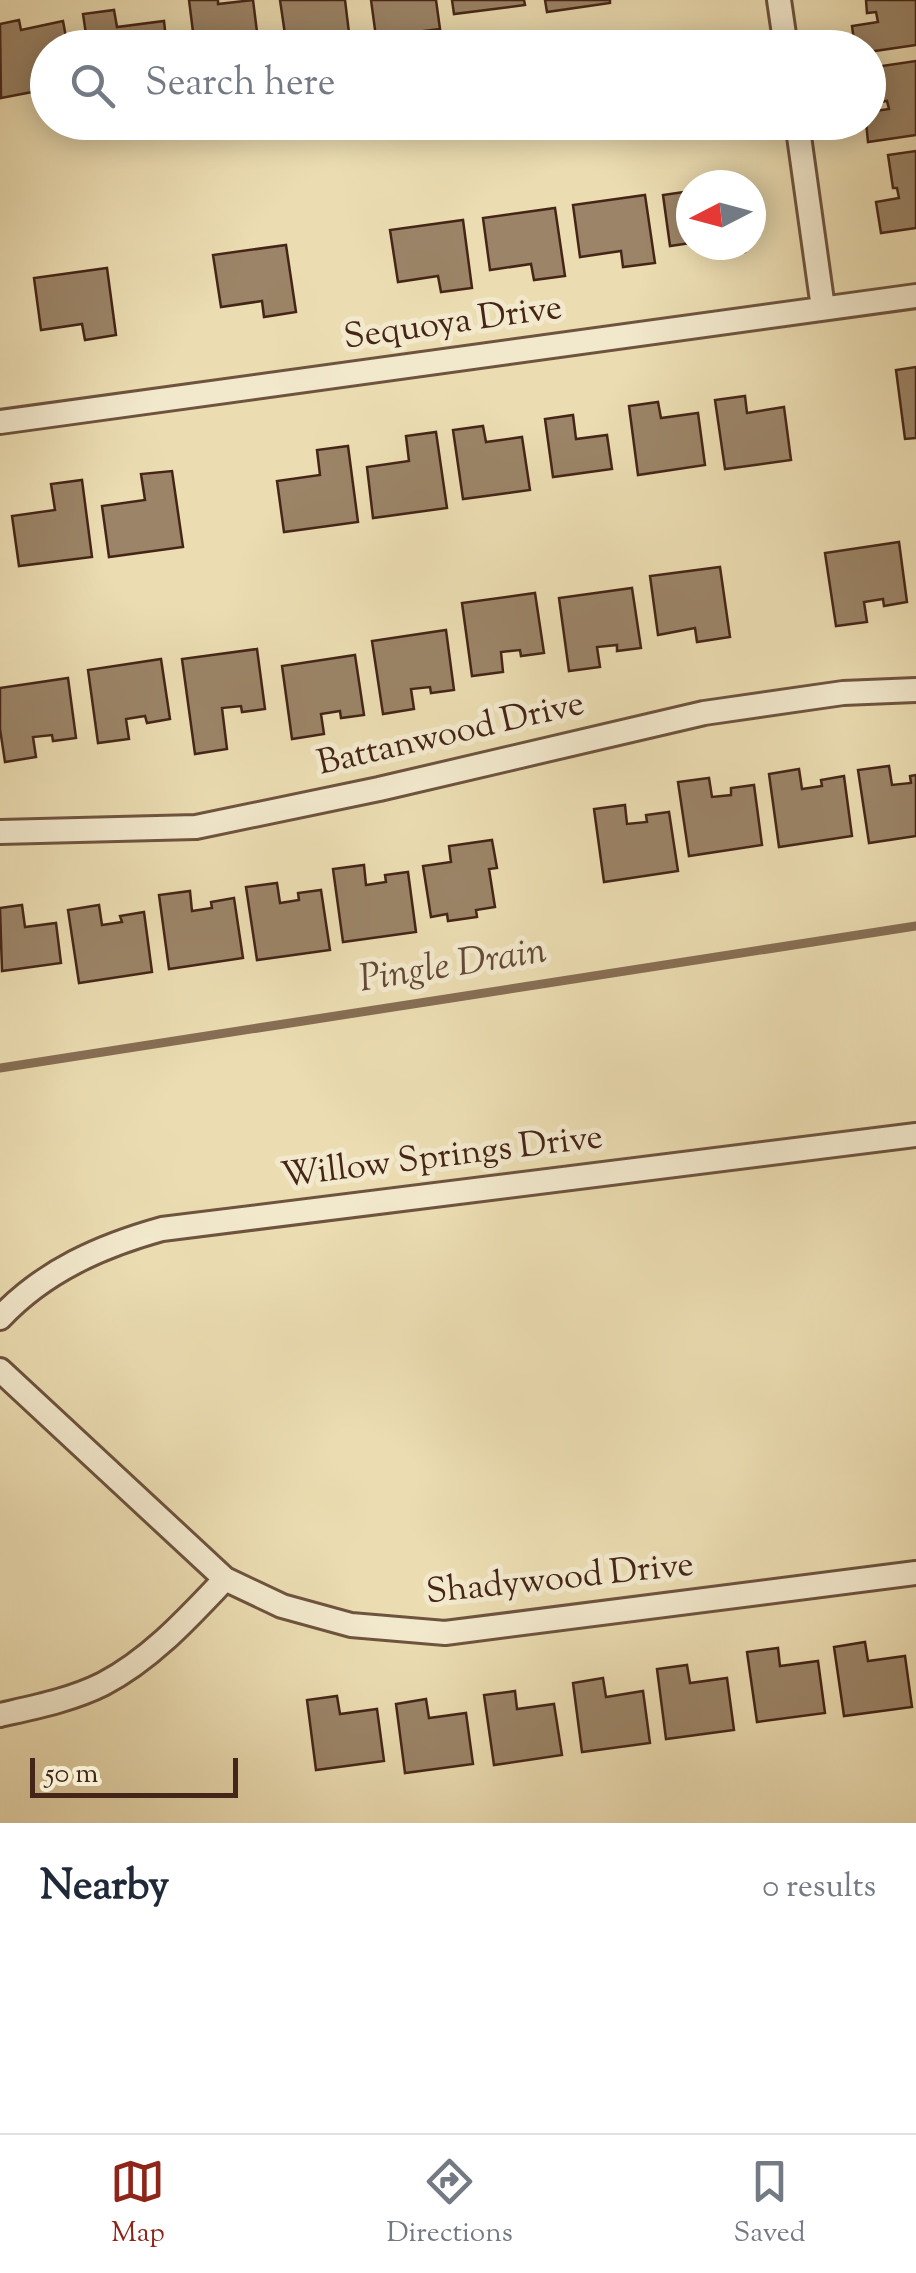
<!DOCTYPE html>
<style>
body{margin:0;font-family:"Sorts Mill Goudy",serif;background:#f2f2f3;color:#1f2937}
.compass{position:absolute;left:676px;top:170px;width:90px;height:90px;border-radius:50%;background:#fff;box-shadow:0 5px 25px #0003;rotate:264deg}
.scale{position:absolute;left:30px;bottom:25px;width:208px;box-sizing:border-box;padding-left:10px;border:5px solid #452517;border-top:0;font-size:28px;line-height:35px;white-space:nowrap;color:#452517;-webkit-text-stroke:8px #f2e8cc;paint-order:stroke}
.list{margin:0;padding:0;list-style:none}
h2{display:flex;justify-content:space-between;align-items:center;height:130px;margin:0;padding:0 40px;font-size:42px}
h2 small{font-size:32px;font-weight:400;color:#747a83}
.icon{flex:none;width:55px;height:55px;fill:none;stroke:currentColor;stroke-width:2;stroke-linecap:round;stroke-linejoin:round}
.map{position:relative;flex:none;width:916px;height:1823px;overflow:hidden}
.search{position:absolute;background:#fff;box-shadow:0 5px 25px #0003;left:30px;right:30px;top:30px;height:110px;display:flex;align-items:center;gap:25px;box-sizing:border-box;padding:0 35px;border-radius:55px;color:#747a83;font-size:38px}
.sheet{height:310px;background:#fff}
nav{display:flex;justify-content:space-around;align-items:center;box-sizing:border-box;height:140px;border-top:2px solid #e0e1e3;background:#fff;font-size:28px;color:#747a83}
nav a{display:grid;justify-items:center;gap:5px}
nav .on{color:#8f2418}
.map>svg:first-child{display:block}
</style>
<div class="map">
<svg width="916" height="1823" viewBox="0 0 916 1823">
<rect width="100%" height="100%" fill="#ebdcb1"/>
<filter id="stains"><feTurbulence type="fractalNoise" baseFrequency=".002" numOctaves="4"/><feColorMatrix values="0 0 0 0 .2 0 0 0 0 .09 0 0 0 0 .02 0 0 0 .5 -.17"/></filter>
<radialGradient id="worn" r=".72"><stop offset=".6" stop-color="#630" stop-opacity="0"/><stop offset="1" stop-color="#630" stop-opacity=".3"/></radialGradient>
<g fill="none" stroke-linecap="round" stroke-linejoin="round">
<path stroke="#876e54" stroke-width="9" d="M0 1068 916 926"/>
</g>
<path fill="#9b8467" stroke="#452517" stroke-width="2.5" d="M189 0H218V4L253 0 259 48H195Z
M280 0H345L350 41 287 48Z
M371 0H436L440 29 376 37Z
M452 0H524L525 5 454 14Z
M545 0H610V3L547 12Z
M866 0H916V45L868 52V48H855L852 26 878 22 876 12 867 13Z
M114 10 117 27 164 21 167 48H88L83 14Z
M19 20 21 30 63 21 68 48H48V89L1 98 0 24Z
M916 61V135L868 142 866 122H868V112L889 109 887 101 880 102 875 67Z
M916 151V228L881 233 876 202 899 198 897 188H893L888 155Z
M691 191V243L670 246 663 195Z
M645 195 655 263 623 267 621 251 580 257 573 205Z
M555 208 565 276 534 280 531 264 490 270 483 218Z
M463 220 472 288 441 292 438 276 398 282 390 230Z
M286 245 296 312 264 317 262 301 221 307 213 255Z
M712 245H744L745 252 713 257Z
M107 268 116 335 85 340 82 324 41 330 34 278Z
M916 367V438L905 439 896 370Z
M745 396 747 413 784 407 791 460 725 469 715 400Z
M658 402 661 418 698 413 705 465 638 475 629 406Z
M573 415 576 439 607 435 612 469 553 477 545 419Z
M483 426 486 442 522 437 530 490 463 499 453 430Z
M436 432 447 508 373 518 367 467 409 461 406 436Z
M348 446 358 522 284 532 277 481 320 475 317 450Z
M172 471 183 547 109 557 102 506 145 500 141 474Z
M82 480 92 557 19 566 12 516 55 510 51 484Z
M899 542 907 602 884 606 883 599 864 602 867 622 836 626 825 553Z
M720 567 730 637 697 642 695 628 658 635 650 576Z
M632 588 641 648 617 651V645L597 647 600 667 569 671 559 598Z
M535 593 544 653 521 656 520 650 501 652 503 672 472 676 462 603Z
M446 630 454 690 431 693 430 687 411 689 414 709 383 714 372 641Z
M257 649 265 709 242 712 241 706 222 708 227 749 195 754 182 659Z
M355 655 364 715 341 718 340 711 321 714 324 734 292 739 282 666Z
M161 659 170 719 147 723 145 716 126 719 129 739 98 743 88 670Z
M68 678 76 738 53 741 52 735 33 737 36 757 5 762 0 729V688Z
M889 766 892 785 911 783 910 776 916 775V836L869 843 858 770Z
M799 769 802 789 822 786 821 780 844 776 852 836 779 847 769 774Z
M709 778 712 797 731 795V788L754 785 762 845 689 856 678 782Z
M625 805 627 824 647 822 646 815 669 812 678 871 604 882 594 809Z
M492 840 497 868 489 869 495 907 476 910 477 917 448 921 447 914 431 917 423 866 451 862 449 846Z
M364 865 366 885 386 882 385 875 408 872 416 932 343 942 333 869Z
M277 883 280 903 299 900 298 893 321 890 330 950 257 960 246 887Z
M190 891 192 911 212 908 211 902 234 898 243 958 169 969 159 895Z
M22 905 25 927 56 923 61 963 2 971 0 908Z
M99 905 102 925 122 922 120 916 144 912 152 972 79 983 68 910Z
M865 1642 868 1661 905 1656 912 1707 844 1716 834 1647Z
M778 1648 780 1666 818 1661 825 1713 757 1722 747 1652Z
M687 1665 690 1683 727 1678 734 1730 666 1739 657 1669Z
M603 1678 606 1697 643 1691 650 1743 582 1752 573 1683Z
M515 1691 517 1709 554 1704 562 1755 494 1765 484 1695Z
M337 1696 340 1714 377 1709 384 1761 316 1770 307 1700Z
M426 1699 429 1718 466 1713 473 1764 405 1773 396 1704Z"/>
<g fill="none" stroke-linecap="round" stroke-linejoin="round">
<g stroke="#6e533e" stroke-width="28">
<path id="street" d="M779 0 786 48
M797 122 823 308
M0 422 916 296
M0 832 196 827 379 789 704 713 843 693 916 690
M0 1318C44 1271 101 1246 162 1229L916 1135
M0 1370 225 1579 282 1606 351 1625 445 1633 916 1573
M0 1715C35 1707 71 1700 103 1684 151 1659 189 1617 225 1579"/>
</g>
<use href="#street" stroke="#f2e8cc" stroke-width="22"/>
</g>
<g text-anchor="middle" dominant-baseline="central" stroke-width="10" stroke-linejoin="round" paint-order="stroke">
<g font-size="35" fill="#452517" stroke="#f2e8cc">
<text transform="translate(453 324) rotate(-8)">Sequoya Drive</text>
<text transform="translate(451 735) rotate(-13)">Battanwood Drive</text>
<text transform="translate(442 1158) rotate(-7)">Willow Springs Drive</text>
<text transform="translate(560 1580) rotate(-6)">Shadywood Drive</text>
</g>
<g font-size="38" font-style="italic" fill="#664936" stroke="#f2e8cc">
<text transform="translate(453 967) rotate(-9)">Pingle Drain</text>
</g>
</g>
<rect width="100%" height="100%" filter="url(#stains)"/>
<rect width="100%" height="100%" fill="url(#worn)"/>
</svg>
<svg class="compass" viewBox="-18 -18 36 36"><path d="M0-13l5 13h-10z" fill="#e53935"/><path d="M0 13l5-13h-10z" fill="#747a83"/></svg>
<div class="scale">50 m</div>
<div class="search"><svg class="icon" aria-label="search" viewBox="0 0 24 24"><circle cx="10" cy="10" r="6"/><path d="M15 15l6 6"/></svg>Search here</div>
</div>
<section class="sheet">
<h2>Nearby<small>0 results</small></h2>
<ul class="list">
</ul>
</section>
<nav>
<a class="on"><svg class="icon" aria-label="map" viewBox="0 0 24 24"><path d="M3 6l6-2 6 2 6-2v14l-6 2-6-2-6 2zM9 4v14M15 6v14"/></svg>Map</a>
<a><svg class="icon" aria-label="directions" viewBox="0 0 24 24"><path d="M12 3l9 9-9 9-9-9zM9 14v-3h6M13 9l2 2-2 2"/></svg>Directions</a>
<a><svg class="icon" aria-label="saved" viewBox="0 0 24 24"><path d="M7 4h10v16l-5-4-5 4z"/></svg>Saved</a>
</nav>
